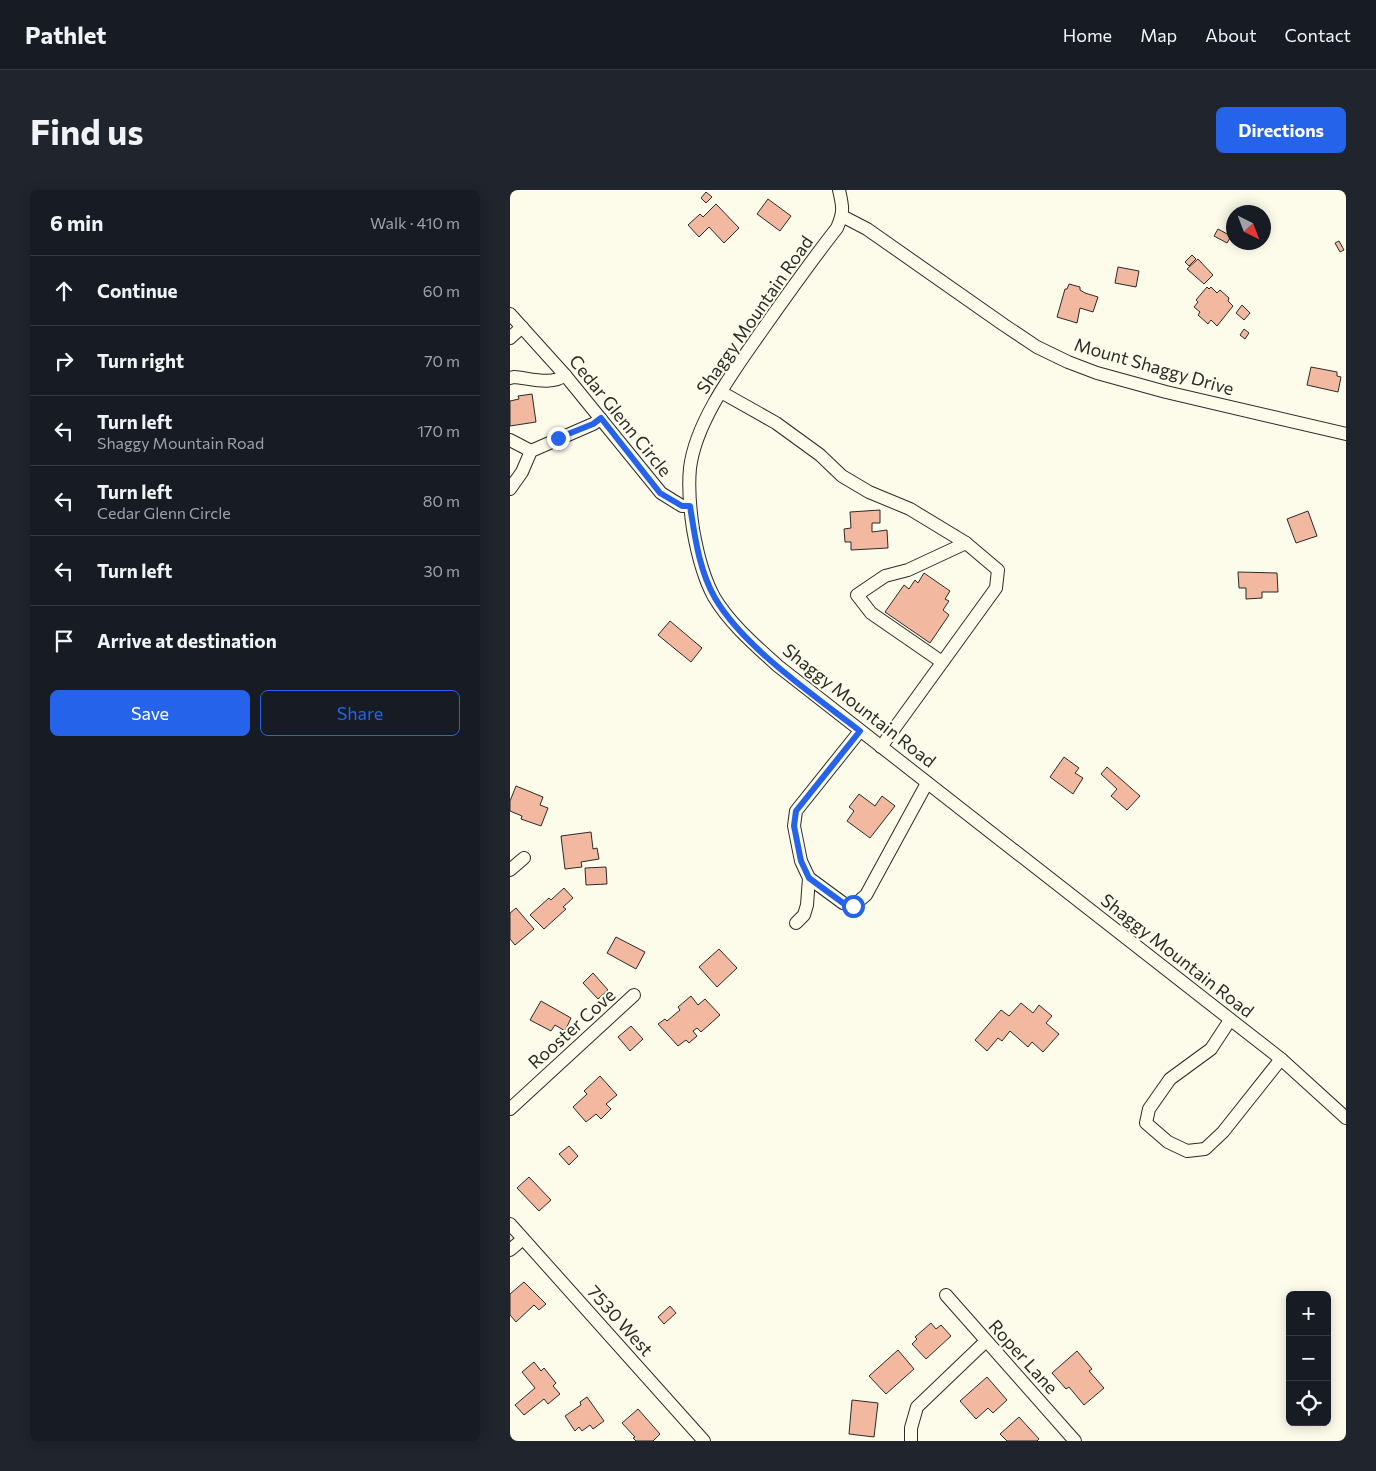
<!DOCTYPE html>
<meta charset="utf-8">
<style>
body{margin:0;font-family:Commissioner,sans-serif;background:#20242c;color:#f1f3f6}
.controls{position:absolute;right:15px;bottom:15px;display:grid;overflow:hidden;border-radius:8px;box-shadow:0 2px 12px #0003}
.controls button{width:45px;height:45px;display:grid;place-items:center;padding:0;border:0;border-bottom:1px solid #363941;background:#171b24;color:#f1f3f6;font:25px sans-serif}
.compass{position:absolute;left:716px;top:15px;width:45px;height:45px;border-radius:50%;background:#171b24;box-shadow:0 2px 12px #0003;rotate:138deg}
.stop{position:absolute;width:15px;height:15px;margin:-11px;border:4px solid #2563eb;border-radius:50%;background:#fff}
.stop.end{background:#2563eb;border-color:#fff;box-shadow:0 1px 5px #0008}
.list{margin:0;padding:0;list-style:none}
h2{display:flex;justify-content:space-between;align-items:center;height:65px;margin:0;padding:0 20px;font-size:21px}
h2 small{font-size:16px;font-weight:400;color:#9ea1a6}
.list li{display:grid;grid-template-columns:32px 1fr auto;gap:15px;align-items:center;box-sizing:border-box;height:70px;padding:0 20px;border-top:1px solid #363941}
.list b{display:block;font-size:19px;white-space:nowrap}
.list p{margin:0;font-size:16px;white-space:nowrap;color:#9ea1a6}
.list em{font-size:16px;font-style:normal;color:#9ea1a6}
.actions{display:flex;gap:10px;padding:15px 20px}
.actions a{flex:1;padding:11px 0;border:1px solid #2563eb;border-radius:8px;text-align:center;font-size:18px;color:#2563eb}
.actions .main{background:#2563eb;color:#fff}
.icon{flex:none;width:28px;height:28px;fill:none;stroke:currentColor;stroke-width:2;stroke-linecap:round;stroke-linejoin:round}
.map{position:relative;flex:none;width:836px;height:1251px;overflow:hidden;border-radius:8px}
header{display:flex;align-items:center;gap:30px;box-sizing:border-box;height:70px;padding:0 25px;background:#171b24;border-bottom:1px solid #363941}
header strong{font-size:24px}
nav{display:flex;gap:28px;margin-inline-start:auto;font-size:18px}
.intro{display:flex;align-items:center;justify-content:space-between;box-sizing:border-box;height:120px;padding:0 30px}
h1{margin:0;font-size:35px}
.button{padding:12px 22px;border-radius:8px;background:#2563eb;color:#fff;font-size:18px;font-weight:700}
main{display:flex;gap:30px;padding:0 30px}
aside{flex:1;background:#171b24;border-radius:8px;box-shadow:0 2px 12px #0003}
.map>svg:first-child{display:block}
.building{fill:#f2b8a0;stroke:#2b2b2b}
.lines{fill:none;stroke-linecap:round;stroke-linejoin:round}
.minor-casing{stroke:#2b2b2b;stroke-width:14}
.minor{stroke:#fdfbea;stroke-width:12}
.route{stroke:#2563eb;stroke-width:6}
.labels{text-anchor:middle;stroke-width:4;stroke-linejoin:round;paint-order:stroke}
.street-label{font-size:18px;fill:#2b2b2b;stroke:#fdfbea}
</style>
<header>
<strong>Pathlet</strong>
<nav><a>Home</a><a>Map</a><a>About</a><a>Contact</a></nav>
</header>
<div class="intro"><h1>Find us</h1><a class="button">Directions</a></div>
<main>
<aside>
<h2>6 min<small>Walk · 410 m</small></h2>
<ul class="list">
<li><svg class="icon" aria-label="ahead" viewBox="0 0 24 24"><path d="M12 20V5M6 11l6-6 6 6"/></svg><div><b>Continue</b></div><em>60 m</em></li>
<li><svg class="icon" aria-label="right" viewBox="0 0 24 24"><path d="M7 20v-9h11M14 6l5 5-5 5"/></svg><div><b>Turn right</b></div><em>70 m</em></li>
<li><svg class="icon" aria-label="left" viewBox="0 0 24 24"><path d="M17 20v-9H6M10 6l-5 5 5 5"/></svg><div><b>Turn left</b><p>Shaggy Mountain Road</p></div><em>170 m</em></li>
<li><svg class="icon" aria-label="left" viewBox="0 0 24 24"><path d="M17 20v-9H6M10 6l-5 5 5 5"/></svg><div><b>Turn left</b><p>Cedar Glenn Circle</p></div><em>80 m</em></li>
<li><svg class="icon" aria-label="left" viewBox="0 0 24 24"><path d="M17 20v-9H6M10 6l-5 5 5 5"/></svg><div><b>Turn left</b></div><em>30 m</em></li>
<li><svg class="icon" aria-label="arrive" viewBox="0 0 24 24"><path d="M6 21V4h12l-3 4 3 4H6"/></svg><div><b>Arrive at destination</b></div></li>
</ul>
<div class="actions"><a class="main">Save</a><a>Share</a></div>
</aside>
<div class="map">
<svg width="836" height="1251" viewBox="0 0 836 1251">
<rect width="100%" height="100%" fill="#fdfbea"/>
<g class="building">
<polygon points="196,2 202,7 196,13 191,8"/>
<polygon points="258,9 281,26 270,41 247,24"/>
<polygon points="206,14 229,38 214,53 199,37 189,47 178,35 190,24 193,27"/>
<polygon points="708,39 721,46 717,53 704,46"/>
<polygon points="829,51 834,60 830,62 825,53"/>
<polygon points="682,65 686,69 679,76 675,72"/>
<polygon points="688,69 703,85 694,94 677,79"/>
<polygon points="608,77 629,81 626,97 605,93"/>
<polygon points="559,94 570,97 570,100 575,103 588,107 583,122 570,118 567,133 547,127 555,99 557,99"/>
<polygon points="697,97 699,99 701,97 707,103 710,100 719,108 718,111 723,116 707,136 701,130 698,134 688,125 690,122 684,117 688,112 686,110"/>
<polygon points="732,115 740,123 734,130 726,123"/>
<polygon points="734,139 739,143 735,149 730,145"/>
<polygon points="801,177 827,182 827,186 831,187 828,202 797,195"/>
<polygon points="22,204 26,232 0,236 0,211 9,209 8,206"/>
<polygon points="370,320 370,333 362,333 362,342 377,340 378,358 341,360 341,352 335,352 334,339 341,338 340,322"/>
<polygon points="798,321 807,346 786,353 777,329"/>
<polygon points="728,382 767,383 768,402 752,402 752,408 736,409 736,398 729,398"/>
<polygon points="414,383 440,401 435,409 439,411 433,420 439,425 420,453 375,422 394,395 399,399 405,390 408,393"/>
<polygon points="160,431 192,458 181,472 148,445"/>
<polygon points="554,567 569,578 565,583 573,588 563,604 540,587"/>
<polygon points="597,577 630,606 617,620 601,606 607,599 591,584"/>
<polygon points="6,596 33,607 30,615 38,618 31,636 11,629 12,626 0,621 0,611"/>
<polygon points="349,604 365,616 372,606 385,616 360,648 337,631 344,621 339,617"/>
<polygon points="81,642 83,659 87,658 89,669 71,672 72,677 55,679 51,646"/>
<polygon points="96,677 97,694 76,695 75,678"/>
<polygon points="54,698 63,708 53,717 56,719 34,739 20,725 39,708 41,710"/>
<polygon points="6,718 24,739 5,755 0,749 0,723"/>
<polygon points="106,747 135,762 126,779 97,763"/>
<polygon points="209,759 227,778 207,797 189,777"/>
<polygon points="83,783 98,800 88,809 73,793"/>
<polygon points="181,806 188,815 195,809 210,825 191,842 187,838 183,841 187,846 179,853 176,850 168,856 148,834 155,829 157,831 170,820 168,817"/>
<polygon points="31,811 61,828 55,841 45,835 41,841 20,830"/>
<polygon points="511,813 523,823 529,815 542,826 536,833 549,844 533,862 522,852 518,857 500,841 492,851 488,848 477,861 465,850 491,820 499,826"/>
<polygon points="121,836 133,849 120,861 108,847"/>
<polygon points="90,886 107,905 96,914 101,919 91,929 86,924 76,932 63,917 77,904 74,901"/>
<polygon points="59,956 68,966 59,975 49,964"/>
<polygon points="19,987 41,1010 29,1021 7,998"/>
<polygon points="14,1092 36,1114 29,1120 24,1115 6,1132 0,1125 0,1104"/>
<polygon points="160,1116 166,1123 154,1134 148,1127"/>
<polygon points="421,1133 426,1139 431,1135 441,1146 416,1169 402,1154 407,1149 405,1147"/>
<polygon points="388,1160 404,1179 376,1204 359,1186"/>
<polygon points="567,1161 582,1179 579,1181 594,1198 574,1215 559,1197 556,1199 542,1183"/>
<polygon points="24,1172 31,1181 34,1178 46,1193 43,1196 50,1204 38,1214 34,1209 14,1225 5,1215 25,1198 12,1182"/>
<polygon points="477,1187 497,1210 483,1223 478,1218 466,1229 450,1211"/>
<polygon points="77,1207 94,1231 83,1239 80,1235 72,1241 69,1237 65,1241 55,1226 71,1215 70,1212"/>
<polygon points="342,1210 368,1213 364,1247 339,1244"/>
<polygon points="128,1219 150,1244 143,1251 126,1251 123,1248 125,1247 112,1233"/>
<polygon points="509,1227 529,1249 527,1251 497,1251 490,1244"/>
</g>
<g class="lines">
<g class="minor-casing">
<g id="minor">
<path d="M329 0C333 17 334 22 327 38 301 71 277 105 253 139 226 178 186 230 180 278 178 299 180 319 183 339 187 362 193 387 204 407 220 434 246 456 268 476L771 869 836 928"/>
<polyline points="332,26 357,39 494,135 527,157 558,172 587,183 656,202 836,244"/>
<polyline points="0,124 55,185 151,303 172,316 180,316"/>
<polyline points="0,148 12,137"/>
<path d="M0 188 4 187C19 188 42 196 55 185"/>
<polyline points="211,202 266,233 310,265 332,286 359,302 400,319 456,353 488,380 486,398 371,557"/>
<polyline points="0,250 21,261"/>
<polyline points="0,299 12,282 21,261 83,234 91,229"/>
<polyline points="432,472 361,423 347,405 375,386 398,380 456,353"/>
<polyline points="0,680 14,668"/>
<polyline points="299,688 333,713 343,716 356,705 417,593"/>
<polyline points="286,733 294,725 297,715 299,688 291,671 284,636 286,621 350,541"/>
<polyline points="720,830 701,859 660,889 639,919 636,933 658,952 677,961 695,959 713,942 771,869"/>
<polyline points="0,919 124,805"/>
<polyline points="0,1034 194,1251"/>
<polyline points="0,1060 13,1049"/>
<polyline points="436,1105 565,1251"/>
<polyline points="401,1251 401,1238 407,1217 476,1151"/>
</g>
</g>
<use href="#minor" class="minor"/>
</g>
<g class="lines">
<path class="route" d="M48 248 83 234 91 228 150 303 172 316H180C185 347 189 380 205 408 234 458 304 505 350 541L286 621 284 636 291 671 299 688 333 713 343 716"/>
</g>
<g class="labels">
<g class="street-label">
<text transform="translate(245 125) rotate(-55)" y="6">Shaggy Mountain Road</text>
<text transform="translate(644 177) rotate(16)" y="6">Mount Shaggy Drive</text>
<text transform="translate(110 226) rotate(51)" y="6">Cedar Glenn Circle</text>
<text transform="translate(349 516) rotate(38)" y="6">Shaggy Mountain Road</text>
<text transform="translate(667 766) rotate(38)" y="6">Shaggy Mountain Road</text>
<text transform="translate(62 839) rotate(-42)" y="6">Rooster Cove</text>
<text transform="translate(110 1131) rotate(48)" y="6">7530 West</text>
<text transform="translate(513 1167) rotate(48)" y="6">Roper Lane</text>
</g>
</g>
</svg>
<div class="controls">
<button>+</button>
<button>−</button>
<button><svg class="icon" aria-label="locate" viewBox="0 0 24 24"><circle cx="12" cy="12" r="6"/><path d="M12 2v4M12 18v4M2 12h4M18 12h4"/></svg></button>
</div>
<svg class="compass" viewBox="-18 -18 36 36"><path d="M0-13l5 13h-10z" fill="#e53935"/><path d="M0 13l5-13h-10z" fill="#9ea1a6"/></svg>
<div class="stop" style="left:343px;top:716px"></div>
<div class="stop end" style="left:48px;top:248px"></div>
</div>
</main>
